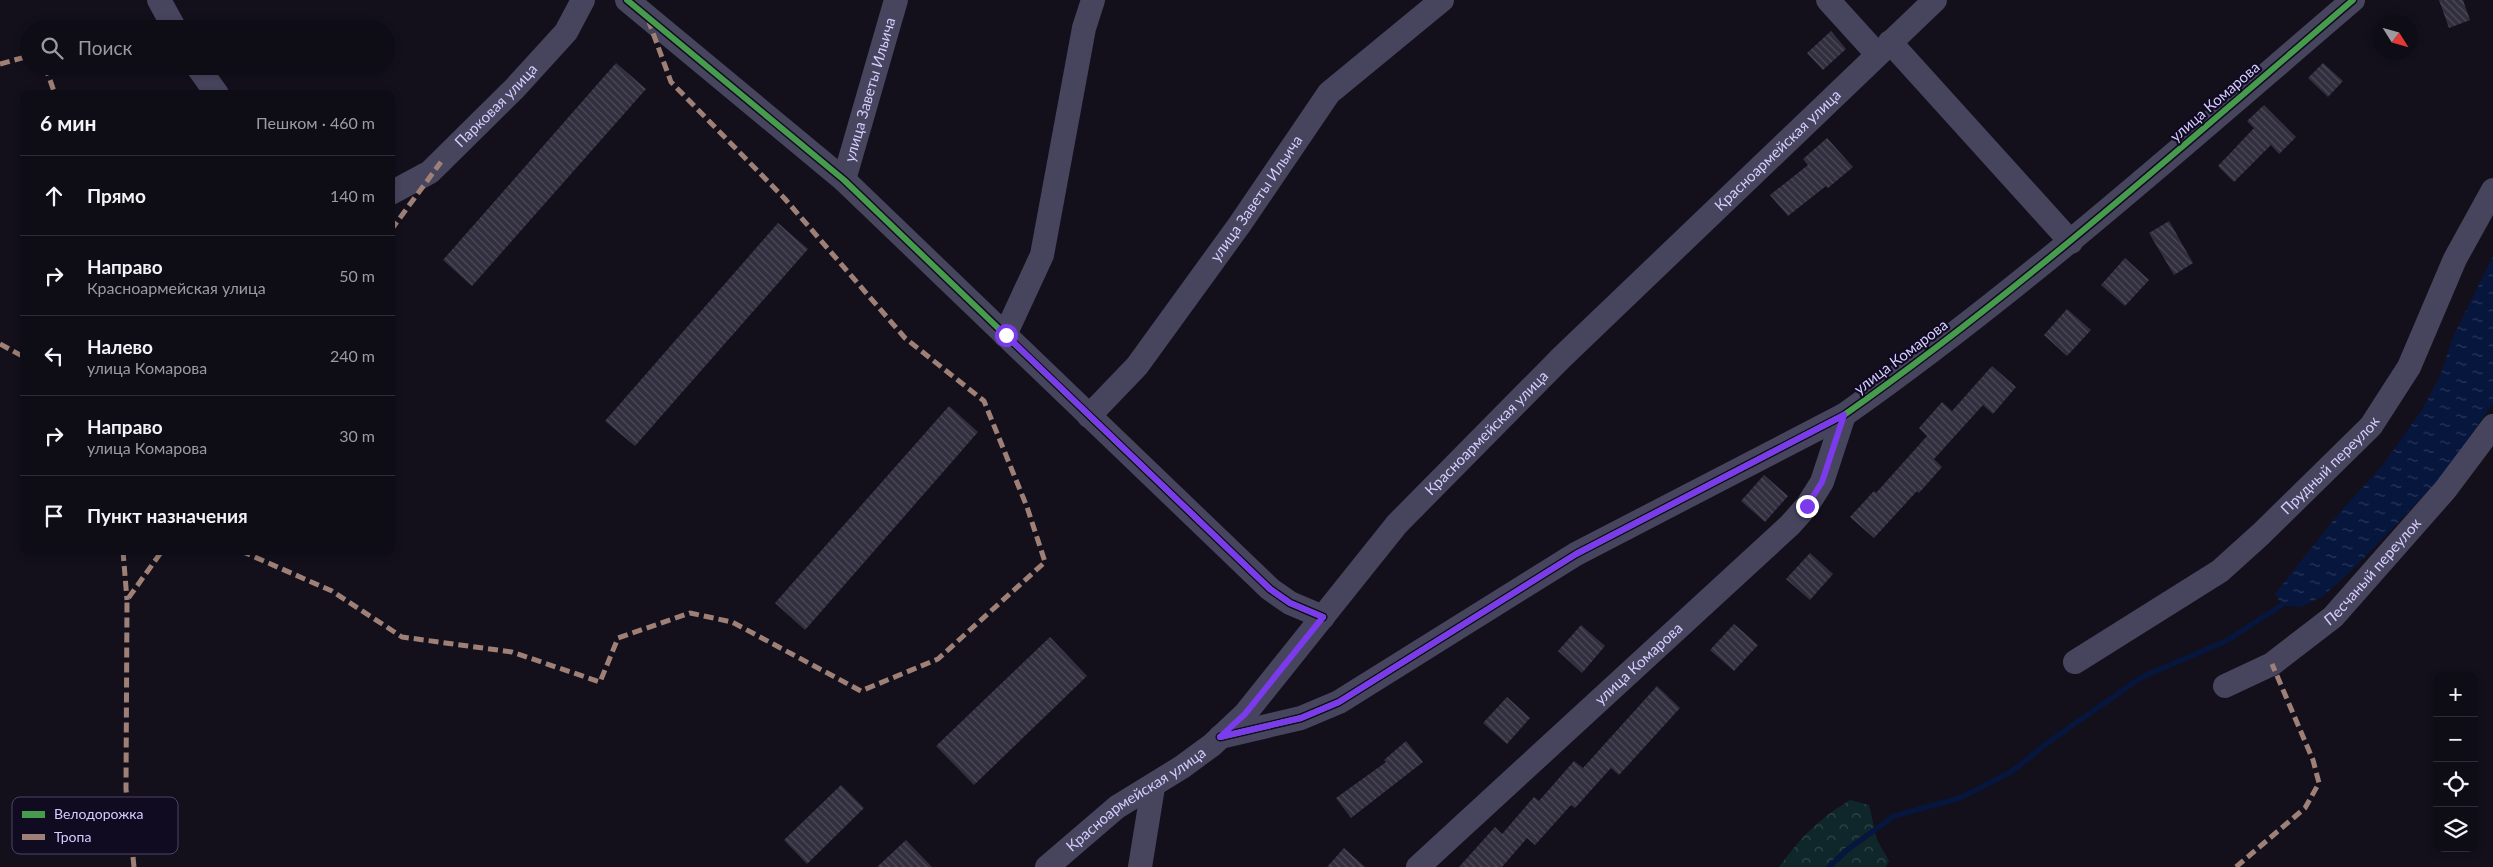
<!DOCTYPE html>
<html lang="ru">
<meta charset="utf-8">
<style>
body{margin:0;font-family:Lato,sans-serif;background:#1c1a22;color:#f1f3f6}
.controls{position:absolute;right:15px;bottom:15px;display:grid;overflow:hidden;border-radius:10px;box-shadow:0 2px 8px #0003}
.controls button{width:45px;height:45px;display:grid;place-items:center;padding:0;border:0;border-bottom:1px solid #2e2c34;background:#0e0c15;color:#f1f3f6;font:25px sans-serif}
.compass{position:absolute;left:2373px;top:15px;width:45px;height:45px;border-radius:50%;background:#0e0c15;box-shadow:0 2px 8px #0003;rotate:127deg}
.stop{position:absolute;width:15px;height:15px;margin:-11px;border:4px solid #7c3aed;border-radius:50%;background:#fff}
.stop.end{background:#7c3aed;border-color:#fff;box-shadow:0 1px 5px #0008}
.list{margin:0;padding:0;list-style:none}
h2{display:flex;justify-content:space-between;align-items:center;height:65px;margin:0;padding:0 20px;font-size:21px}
h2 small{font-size:16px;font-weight:400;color:#9b9ba0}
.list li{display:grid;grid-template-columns:32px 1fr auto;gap:15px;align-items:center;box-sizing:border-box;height:80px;padding:0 20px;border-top:1px solid #2e2c34}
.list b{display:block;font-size:19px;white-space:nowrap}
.list p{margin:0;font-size:16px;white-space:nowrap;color:#9b9ba0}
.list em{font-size:16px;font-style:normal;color:#9b9ba0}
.icon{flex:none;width:28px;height:28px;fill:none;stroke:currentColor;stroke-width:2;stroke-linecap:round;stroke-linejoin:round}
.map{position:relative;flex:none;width:2493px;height:867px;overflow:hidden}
.search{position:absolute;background:#0e0c15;box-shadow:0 2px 8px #0003;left:20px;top:20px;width:375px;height:55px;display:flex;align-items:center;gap:12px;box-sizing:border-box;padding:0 18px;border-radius:28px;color:#9b9ba0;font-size:19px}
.panel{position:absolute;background:#0e0c15;box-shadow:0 2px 8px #0003;left:20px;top:90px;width:375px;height:465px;border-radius:10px}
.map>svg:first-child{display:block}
.forest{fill:url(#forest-crowns)}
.water{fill:url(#water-ripples)}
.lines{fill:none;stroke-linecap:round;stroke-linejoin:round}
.stream{stroke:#07163d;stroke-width:5.5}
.building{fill:url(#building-back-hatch)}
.minor{stroke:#47445e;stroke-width:24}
.quiet{stroke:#9e8076;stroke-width:5;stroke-dasharray:10 5;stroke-linecap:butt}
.cycleway-casing{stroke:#110b21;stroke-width:9}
.cycleway{stroke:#469c4c;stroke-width:6}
.route{stroke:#7c3aed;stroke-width:6}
.labels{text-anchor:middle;stroke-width:4.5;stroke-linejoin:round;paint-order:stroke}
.street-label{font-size:15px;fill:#d5ccff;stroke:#110b21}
.key{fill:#110b21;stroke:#4c4564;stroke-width:1}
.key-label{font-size:14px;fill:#d5ccff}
</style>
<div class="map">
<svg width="2493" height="867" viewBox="0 0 2493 867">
<defs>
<pattern id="forest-crowns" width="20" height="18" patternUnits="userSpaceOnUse" patternTransform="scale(1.25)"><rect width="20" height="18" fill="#0f272a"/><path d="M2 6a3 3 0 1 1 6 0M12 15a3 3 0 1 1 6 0" fill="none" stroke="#31454a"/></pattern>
<pattern id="water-ripples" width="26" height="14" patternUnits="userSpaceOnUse" patternTransform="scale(1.25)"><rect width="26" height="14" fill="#07163d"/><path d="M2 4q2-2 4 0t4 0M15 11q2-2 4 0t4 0" fill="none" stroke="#2a375a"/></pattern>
<pattern id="building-back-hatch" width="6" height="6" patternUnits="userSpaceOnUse" patternTransform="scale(1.25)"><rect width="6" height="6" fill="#312e3e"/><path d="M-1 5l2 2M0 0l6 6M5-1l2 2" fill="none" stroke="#4e4b5b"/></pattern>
</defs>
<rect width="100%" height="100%" fill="#13101c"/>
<path class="forest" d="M1850 800 1869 805 1877 840 1889 861 1886 867H1779C1804 834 1815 822 1850 800Z"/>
<polygon class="water" points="2493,256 2493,403 2442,477 2349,573 2322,597 2301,607 2282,605 2275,594 2339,513 2383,465 2423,408 2440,376 2453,337"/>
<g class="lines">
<polyline class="stream" points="1829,867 1847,850 1894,816 1960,798 2011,772 2050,741 2142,677 2226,641 2282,605"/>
</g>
<g class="building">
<polygon points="2439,0 2463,0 2470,20 2449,28"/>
<polygon points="1831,31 1846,49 1823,70 1807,53"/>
<polygon points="616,63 646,89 472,286 443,260"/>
<polygon points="2323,63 2343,81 2328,97 2308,78"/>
<polygon points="2264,105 2296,137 2279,154 2271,145 2234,182 2218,166 2254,128 2247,121"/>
<polygon points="1827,138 1853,167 1828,188 1826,186 1788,216 1770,195 1808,165 1803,159"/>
<polygon points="2169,221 2193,263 2174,275 2149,233"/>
<polygon points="778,223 808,249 635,446 605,421"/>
<polygon points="2125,258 2149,280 2125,306 2101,285"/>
<polygon points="2067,309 2091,330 2067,356 2044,335"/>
<polygon points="1992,366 2016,387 1993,414 1983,405 1934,459 1942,467 1919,493 1917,491 1874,538 1850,517 1874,491 1876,493 1927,436 1919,428 1942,402 1952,411"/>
<polygon points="949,406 978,432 805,630 775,603"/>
<polygon points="1764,475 1788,496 1765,522 1741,501"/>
<polygon points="1810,553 1833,574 1810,600 1786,579"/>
<polygon points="1734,624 1758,645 1734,671 1710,650"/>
<polygon points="1581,625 1605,646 1582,673 1558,651"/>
<polygon points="1050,637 1087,676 974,785 936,746"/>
<polygon points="1657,686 1680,708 1619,775 1611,768 1575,808 1571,805 1535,845 1527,838 1502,867 1459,867 1495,827 1502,834 1534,797 1539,801 1574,761 1583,768"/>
<polygon points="1507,697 1530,718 1507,744 1483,723"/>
<polygon points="1406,741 1423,762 1351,818 1336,798 1386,762 1384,760"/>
<polygon points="841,785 864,808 807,864 784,840"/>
<polygon points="906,840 932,867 877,867"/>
<polygon points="1344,848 1365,867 1327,867"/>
</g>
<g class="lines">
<g class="minor">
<polyline points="159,0 175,29"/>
<polyline points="627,0 844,180 1270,589 1290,603 1323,617"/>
<polyline points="1828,0 1877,54"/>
<polyline points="1890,42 2071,242"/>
<polyline points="197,66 217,94"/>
<path id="s1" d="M844 180 896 0"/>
<path id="s2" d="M391 193 430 172 515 88 566 32 583 0"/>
<polyline points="1005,335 1042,255 1084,28 1093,0"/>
<path id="s3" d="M1089 416 1137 366 1240 224 1329 93 1442 0"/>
<path id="s4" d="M2075 662 2220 571 2261 534 2371 426 2409 367 2455 259 2493 190"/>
<path id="s5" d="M2225 686 2272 664 2333 617 2445 490 2493 426"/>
<path d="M1220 737 1301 718 1339 702 1576 554 1844 415C2023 289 2187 142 2353 0"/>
<path id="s6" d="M1047 867 1117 807 1182 767 1212 745 1245 714 1397 524 1561 358 1935 0"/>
<polyline points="1140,867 1153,787"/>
<path id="s7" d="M1418 867 1790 525 1807 506 1822 482 1844 415"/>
</g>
<g class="quiet">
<polyline points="0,64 29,56"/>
<polyline points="45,66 55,94"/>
<polyline points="391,230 441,162"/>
<polyline points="0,344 24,357"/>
<polyline points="123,551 127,600"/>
<polyline points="241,551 332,591 402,637 512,652 600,682 618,638 690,613 732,622 861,691 938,659 1045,562 1027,507 984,401 905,338 785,199 671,82 649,22"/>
<polyline points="134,867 126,789 127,600 162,551"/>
<polyline points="2236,867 2305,808 2319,783 2313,760 2272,664"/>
</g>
<g class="cycleway-casing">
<g id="cycleway">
<polyline points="627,0 844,180 1270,589 1290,603 1323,617"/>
<path d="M1220 737 1301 718 1339 702 1576 554 1844 415C2023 289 2187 142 2353 0"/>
</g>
</g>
<use href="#cycleway" class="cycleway"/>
</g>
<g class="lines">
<polyline class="route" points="1006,335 1270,589 1290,603 1323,617 1245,714 1220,737 1301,718 1339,702 1576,554 1844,415 1822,482 1807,506"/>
</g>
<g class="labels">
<g class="street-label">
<text dy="5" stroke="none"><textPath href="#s1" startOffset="94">улица Заветы Ильича</textPath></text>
<text transform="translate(2215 102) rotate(-41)" y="5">улица Комарова</text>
<text dy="5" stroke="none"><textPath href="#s2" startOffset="138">Парковая улица</textPath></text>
<text dy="5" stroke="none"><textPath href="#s6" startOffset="1028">Красноармейская улица</textPath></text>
<text dy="5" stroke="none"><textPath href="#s3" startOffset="275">улица Заветы Ильича</textPath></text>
<text transform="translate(1901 357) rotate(-37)" y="5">улица Комарова</text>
<text dy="5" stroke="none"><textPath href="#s6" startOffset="622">Красноармейская улица</textPath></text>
<text dy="5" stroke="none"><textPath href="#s4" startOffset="324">Прудный переулок</textPath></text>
<text dy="5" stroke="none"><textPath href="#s5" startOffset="189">Песчаный переулок</textPath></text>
<text dy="5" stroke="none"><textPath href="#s7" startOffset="300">улица Комарова</textPath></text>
<text dy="5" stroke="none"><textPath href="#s6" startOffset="112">Красноармейская улица</textPath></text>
</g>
</g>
<rect x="12" y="797" width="166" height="57" rx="8" class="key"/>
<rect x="22" y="811" width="23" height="7" fill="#469c4c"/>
<rect x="22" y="834" width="23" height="6" fill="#9e8076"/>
<g class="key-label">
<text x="54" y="819">Велодорожка</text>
<text x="54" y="842">Тропа</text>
</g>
</svg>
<div class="controls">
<button>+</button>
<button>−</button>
<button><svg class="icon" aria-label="locate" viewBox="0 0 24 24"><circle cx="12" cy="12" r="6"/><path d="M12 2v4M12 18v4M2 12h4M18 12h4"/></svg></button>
<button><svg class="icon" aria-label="layers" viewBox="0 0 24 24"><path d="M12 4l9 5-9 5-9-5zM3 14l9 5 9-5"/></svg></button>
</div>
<svg class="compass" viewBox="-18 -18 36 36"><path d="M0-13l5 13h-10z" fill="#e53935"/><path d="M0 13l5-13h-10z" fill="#9b9ba0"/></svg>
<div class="stop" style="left:1006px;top:335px"></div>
<div class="stop end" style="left:1807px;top:506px"></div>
<div class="search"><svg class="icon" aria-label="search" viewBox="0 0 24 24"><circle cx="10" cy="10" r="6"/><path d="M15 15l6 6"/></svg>Поиск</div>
<section class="panel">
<h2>6 мин<small>Пешком · 460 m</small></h2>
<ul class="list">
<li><svg class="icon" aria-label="ahead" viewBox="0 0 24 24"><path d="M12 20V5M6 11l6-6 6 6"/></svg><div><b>Прямо</b></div><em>140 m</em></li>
<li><svg class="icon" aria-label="right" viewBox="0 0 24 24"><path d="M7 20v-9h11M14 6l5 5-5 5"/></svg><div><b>Направо</b><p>Красноармейская улица</p></div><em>50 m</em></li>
<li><svg class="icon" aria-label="left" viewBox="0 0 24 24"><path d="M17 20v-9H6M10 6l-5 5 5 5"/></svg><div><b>Налево</b><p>улица Комарова</p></div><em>240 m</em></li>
<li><svg class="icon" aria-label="right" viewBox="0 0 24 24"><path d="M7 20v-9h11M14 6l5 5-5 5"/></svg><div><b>Направо</b><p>улица Комарова</p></div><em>30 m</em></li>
<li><svg class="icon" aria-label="arrive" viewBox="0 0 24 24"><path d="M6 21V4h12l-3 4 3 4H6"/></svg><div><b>Пункт назначения</b></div></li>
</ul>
</section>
</div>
